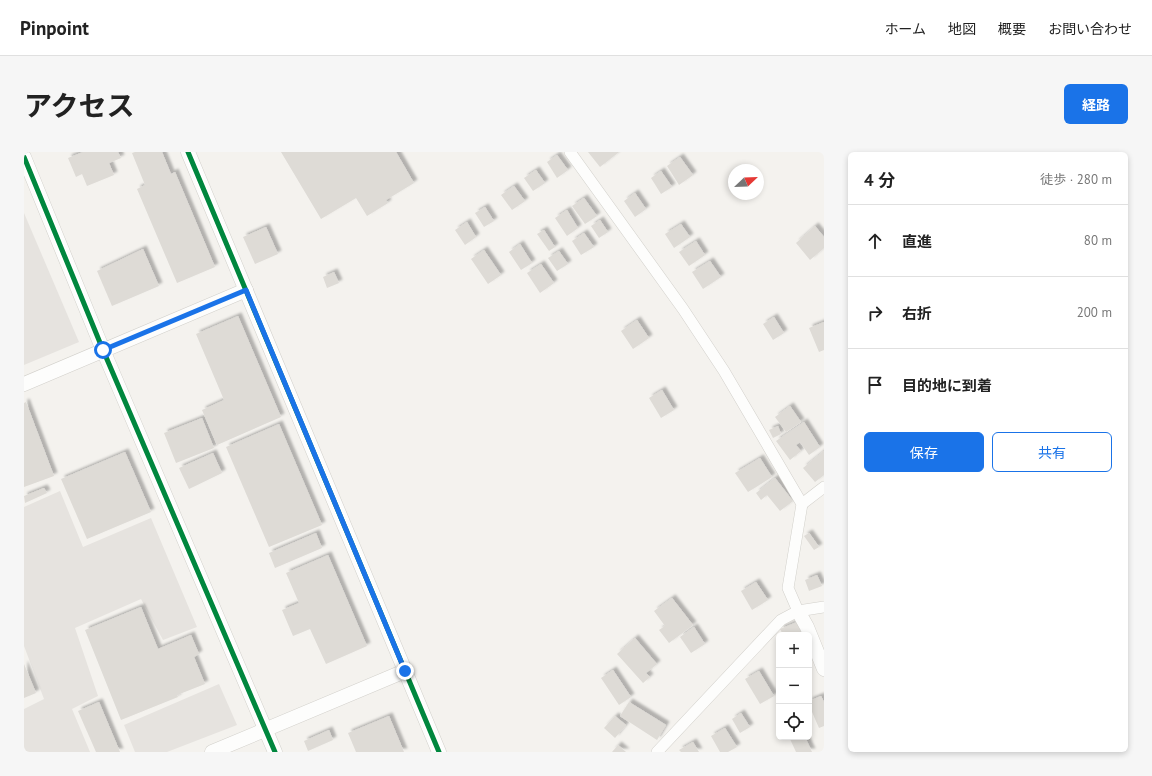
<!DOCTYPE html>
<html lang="ja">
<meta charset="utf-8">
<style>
body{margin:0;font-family:"PT Sans","Noto Sans JP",sans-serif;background:#f6f6f6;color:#222}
.controls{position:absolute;right:12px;bottom:12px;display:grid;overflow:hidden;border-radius:6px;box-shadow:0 2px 6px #0003}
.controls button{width:36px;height:36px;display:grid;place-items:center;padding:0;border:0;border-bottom:1px solid #e0e0e0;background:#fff;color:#222;font:20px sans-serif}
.compass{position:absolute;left:704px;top:12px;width:36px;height:36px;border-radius:50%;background:#fff;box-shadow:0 2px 6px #0003;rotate:67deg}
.stop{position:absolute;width:12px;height:12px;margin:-9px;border:3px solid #1a73e8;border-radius:50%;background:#fff}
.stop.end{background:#1a73e8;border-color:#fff;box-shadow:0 1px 4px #0008}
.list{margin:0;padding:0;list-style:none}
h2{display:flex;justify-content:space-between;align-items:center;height:52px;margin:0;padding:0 16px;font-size:17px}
h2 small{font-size:13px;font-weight:400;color:#767676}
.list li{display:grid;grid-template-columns:26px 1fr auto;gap:12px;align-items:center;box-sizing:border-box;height:72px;padding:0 16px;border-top:1px solid #e0e0e0}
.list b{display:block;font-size:15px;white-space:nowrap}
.list em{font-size:13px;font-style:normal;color:#767676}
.actions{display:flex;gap:8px;padding:12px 16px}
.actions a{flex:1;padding:9px 0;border:1px solid #1a73e8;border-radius:6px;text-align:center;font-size:14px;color:#1a73e8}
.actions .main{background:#1a73e8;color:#fff}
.icon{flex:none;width:22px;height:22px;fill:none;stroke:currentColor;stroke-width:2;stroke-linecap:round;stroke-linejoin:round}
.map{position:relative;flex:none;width:800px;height:600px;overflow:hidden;border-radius:6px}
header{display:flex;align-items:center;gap:24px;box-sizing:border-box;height:56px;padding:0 20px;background:#fff;border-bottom:1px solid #e0e0e0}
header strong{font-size:19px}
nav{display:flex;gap:22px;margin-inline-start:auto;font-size:14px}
.intro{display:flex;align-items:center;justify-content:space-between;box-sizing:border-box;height:96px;padding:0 24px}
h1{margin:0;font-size:28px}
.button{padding:10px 18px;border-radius:6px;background:#1a73e8;color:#fff;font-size:14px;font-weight:700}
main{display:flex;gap:24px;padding:0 24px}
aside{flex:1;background:#fff;border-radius:6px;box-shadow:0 2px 6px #0003}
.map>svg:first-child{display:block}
.parking{fill:#e6e3df}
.building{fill:#dedbd6;filter:url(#shadow)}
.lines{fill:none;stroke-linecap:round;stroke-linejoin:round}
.minor-casing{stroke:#d2d0cb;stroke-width:12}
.tertiary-casing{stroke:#d2d0cb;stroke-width:15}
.minor{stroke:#fdfdfc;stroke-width:11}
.tertiary{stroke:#fdfdfc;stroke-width:14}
.cycleway-casing{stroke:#fff;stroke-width:8}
.cycleway{stroke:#00873e;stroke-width:5}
.route{stroke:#1a73e8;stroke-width:5}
</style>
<header>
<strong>Pinpoint</strong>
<nav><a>ホーム</a><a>地図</a><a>概要</a><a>お問い合わせ</a></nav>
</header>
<div class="intro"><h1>アクセス</h1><a class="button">経路</a></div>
<main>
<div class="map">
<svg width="800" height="600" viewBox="0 0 800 600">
<defs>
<filter id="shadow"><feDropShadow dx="3.5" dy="-3.5" stdDeviation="1" flood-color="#0004"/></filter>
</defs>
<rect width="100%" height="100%" fill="#f4f2ee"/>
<g class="parking">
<polygon points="0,61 55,190 0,213"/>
<polygon points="36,339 59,395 127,366 173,475 139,488 117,447 51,476 74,544 48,557 66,600 0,600 0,557 20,547 0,494 0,355"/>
<polygon points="195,532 213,573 143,600 111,600 100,573"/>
</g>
<g class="building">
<polygon points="59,0 94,0 97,6 85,11 90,23 63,34 58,22 52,25 44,6"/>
<polygon points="111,0 138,0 147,22 151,20 191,115 153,131 113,37 121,33 108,1"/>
<polygon points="257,0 372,0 390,31 362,48 364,51 343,64 332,46 297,67"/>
<polygon points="564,0 595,0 576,15"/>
<polygon points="533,3 544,18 533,26 523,10"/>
<polygon points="656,5 669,23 655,33 643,14"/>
<polygon points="512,18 521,31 509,39 500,26"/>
<polygon points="637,19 648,35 637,42 627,26"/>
<polygon points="490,34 501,49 488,58 477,43"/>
<polygon points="611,41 622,57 611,65 600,49"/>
<polygon points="560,46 573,64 561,72 548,54"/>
<polygon points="461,55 470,69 460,75 451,61"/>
<polygon points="543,58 554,76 543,84 531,66"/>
<polygon points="576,68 584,80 575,86 567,74"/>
<polygon points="443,70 452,85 441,93 431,78"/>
<polygon points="657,72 666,85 650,96 641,82"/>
<polygon points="791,74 800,85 800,96 786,108 772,91"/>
<polygon points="242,75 254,102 231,112 219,85"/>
<polygon points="520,78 531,95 525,99 513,82"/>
<polygon points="560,81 570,95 557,103 548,89"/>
<polygon points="672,89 681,103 665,114 655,100"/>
<polygon points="496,92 508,111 497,118 485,100"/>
<polygon points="119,97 135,134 88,154 73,119"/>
<polygon points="460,98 477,123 464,132 447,107"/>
<polygon points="535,99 544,112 533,119 524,106"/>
<polygon points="686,109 697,125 679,137 668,120"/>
<polygon points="517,112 530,131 516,141 503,121"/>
<polygon points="310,120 315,131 303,136 299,125"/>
<polygon points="214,164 257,265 193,293 178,258 200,248 172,182"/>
<polygon points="750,165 760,181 749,188 739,172"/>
<polygon points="613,168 625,186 609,197 597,179"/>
<polygon points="800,170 800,198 795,200 785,176"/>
<polygon points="638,238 650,258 637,266 625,246"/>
<polygon points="2,250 30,324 0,335 0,251"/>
<polygon points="766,254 777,270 762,280 751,265"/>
<polygon points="178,266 190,296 152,311 140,281"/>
<polygon points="780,270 796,295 785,303 776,290 772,293 777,299 766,308 752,289"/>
<polygon points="255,272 298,373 245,395 202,295"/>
<polygon points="754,274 757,282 749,286 745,278"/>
<polygon points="800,299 800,323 791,330 779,316"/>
<polygon points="101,300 127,360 63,387 37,327"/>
<polygon points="189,301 198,321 165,337 155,316"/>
<polygon points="736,306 748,325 724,340 711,321"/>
<polygon points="751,326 769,349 756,359 743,343 737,348 732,341"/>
<polygon points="20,336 23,341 1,351 0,344"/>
<polygon points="292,381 298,396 251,416 245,401"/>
<polygon points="785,381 795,395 790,398 780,384"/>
<polygon points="304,403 343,494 302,512 286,477 269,484 258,458 275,451 262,421"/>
<polygon points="793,423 798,434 785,439 781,428"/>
<polygon points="732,430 744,448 728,458 717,439"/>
<polygon points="648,446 669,473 645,491 635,478 641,474 630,459"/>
<polygon points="117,455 134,497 167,483 175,502 170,505 181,532 153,543 154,545 97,568 61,478"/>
<polygon points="773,470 779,483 759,483 756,477"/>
<polygon points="670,475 681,492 667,501 656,485"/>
<polygon points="611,486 633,512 622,521 626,525 619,531 593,502"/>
<polygon points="0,512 12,541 0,546"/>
<polygon points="589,518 607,545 595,553 577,526"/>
<polygon points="735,519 750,544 736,552 721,527"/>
<polygon points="797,544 800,550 800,574 795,576 785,553 785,549"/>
<polygon points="75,550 96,600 72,600 54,559"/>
<polygon points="605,550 642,573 633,588 596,564"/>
<polygon points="717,561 726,575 716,581 708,567"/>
<polygon points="365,564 380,600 332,600 324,581"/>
<polygon points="591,564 602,573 591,586 580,576"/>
<polygon points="701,576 713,595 704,600 696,600 687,584"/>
<polygon points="305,578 309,588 284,599 280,589"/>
<polygon points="771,585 781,585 788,600 772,600 766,587"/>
<polygon points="669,590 675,600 657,600 655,598"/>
<polygon points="594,593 602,600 588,600"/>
</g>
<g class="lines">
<g class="minor-casing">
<g id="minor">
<polyline points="546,0 659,157 700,219 778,352 764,436 774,459"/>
<polyline points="778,352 800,335"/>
<polyline points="633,600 757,468 774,459 800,455"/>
</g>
</g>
<g class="tertiary-casing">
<g id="tertiary">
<polyline points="164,0 415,600"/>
<polyline points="0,5 79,198 251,600"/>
<polyline points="0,232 222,138"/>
<polyline points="774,459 783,475 800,517"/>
<polyline points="188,600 381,519"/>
</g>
</g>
<use href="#minor" class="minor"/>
<use href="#tertiary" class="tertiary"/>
<g class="cycleway-casing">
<g id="cycleway">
<polyline points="164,0 415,600"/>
<polyline points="0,5 79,198 251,600"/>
</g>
</g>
<use href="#cycleway" class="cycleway"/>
</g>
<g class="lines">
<polyline class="route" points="79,198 222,138 381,519"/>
</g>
</svg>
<div class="controls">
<button>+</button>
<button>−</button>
<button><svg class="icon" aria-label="locate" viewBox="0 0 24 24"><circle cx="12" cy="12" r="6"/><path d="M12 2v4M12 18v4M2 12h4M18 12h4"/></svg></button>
</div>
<svg class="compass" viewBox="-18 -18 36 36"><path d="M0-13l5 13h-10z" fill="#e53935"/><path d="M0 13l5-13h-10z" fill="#767676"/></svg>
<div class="stop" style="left:79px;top:198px"></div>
<div class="stop end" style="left:381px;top:519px"></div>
</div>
<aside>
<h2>4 分<small>徒歩 · 280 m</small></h2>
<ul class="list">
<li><svg class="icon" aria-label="ahead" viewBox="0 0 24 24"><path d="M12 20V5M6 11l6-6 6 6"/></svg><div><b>直進</b></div><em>80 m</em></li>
<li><svg class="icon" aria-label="right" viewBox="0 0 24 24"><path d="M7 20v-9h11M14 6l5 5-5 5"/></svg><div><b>右折</b></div><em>200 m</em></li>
<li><svg class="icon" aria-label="arrive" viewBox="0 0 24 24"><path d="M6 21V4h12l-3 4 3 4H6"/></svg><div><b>目的地に到着</b></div></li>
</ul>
<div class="actions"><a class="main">保存</a><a>共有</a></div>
</aside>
</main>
